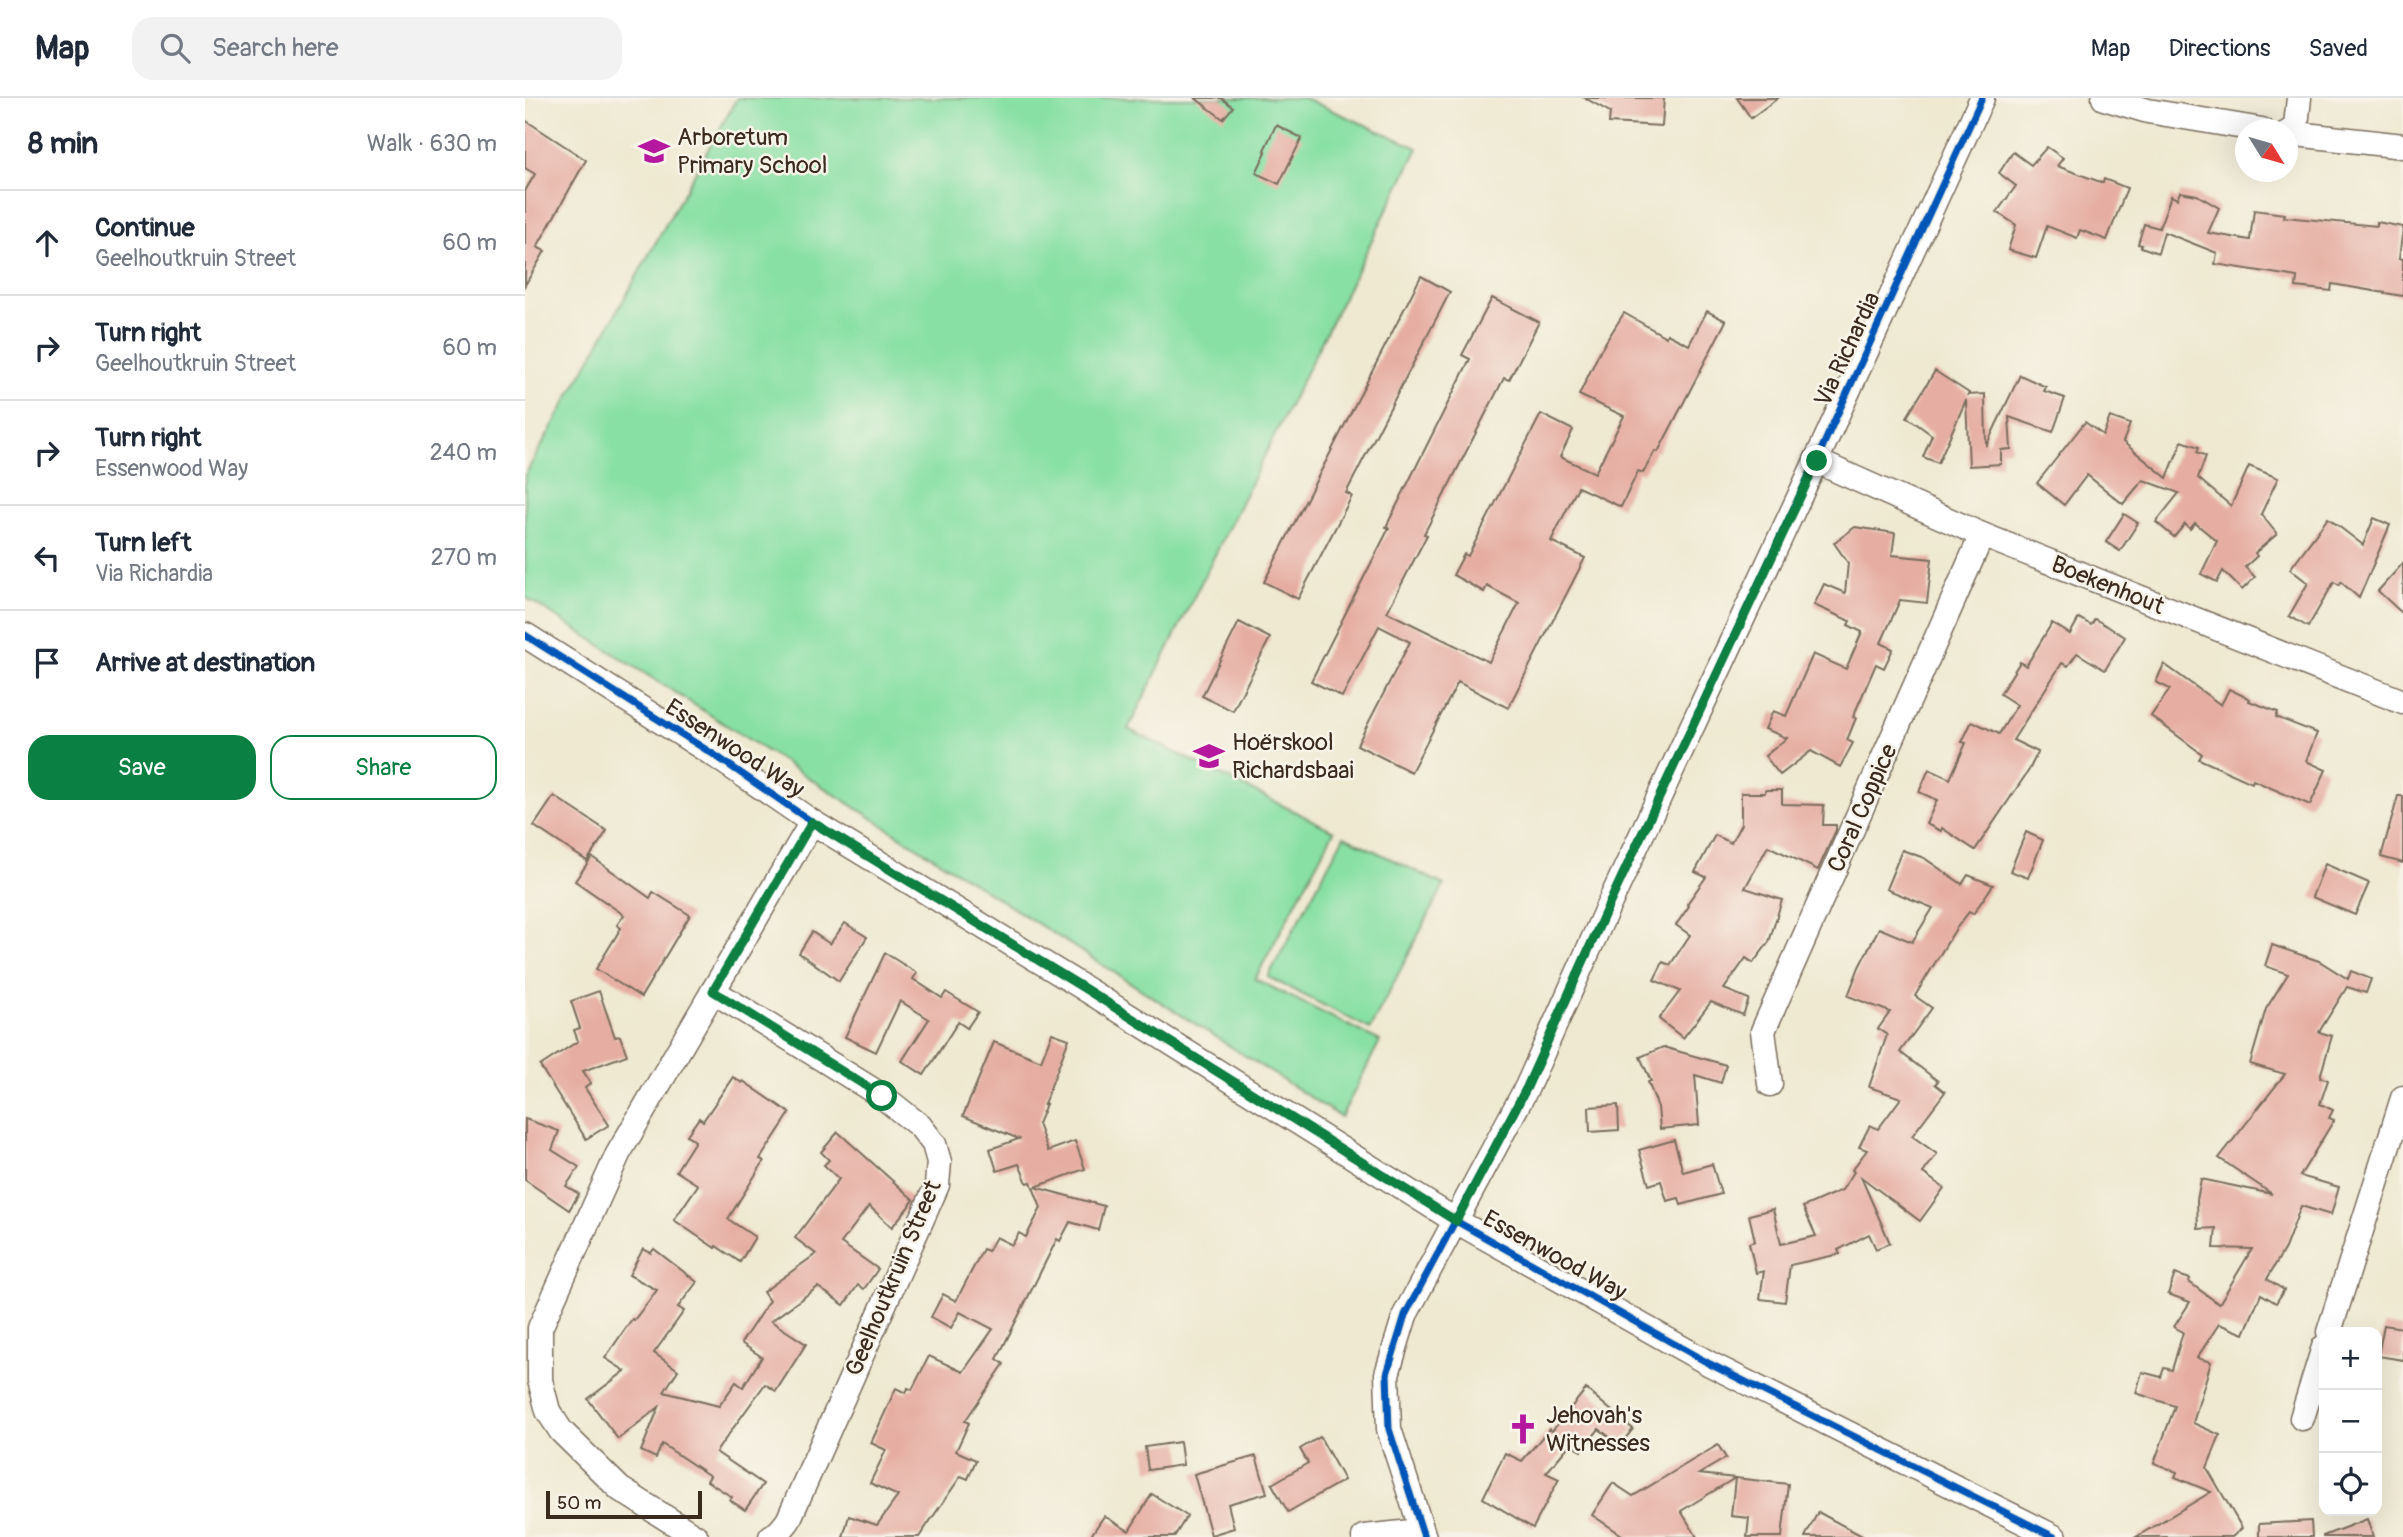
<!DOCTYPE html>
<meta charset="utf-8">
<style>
body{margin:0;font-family:Pangolin,sans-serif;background:#f2f2f3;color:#1f2937}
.controls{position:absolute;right:21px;bottom:21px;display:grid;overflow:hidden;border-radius:14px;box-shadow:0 7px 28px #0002}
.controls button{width:63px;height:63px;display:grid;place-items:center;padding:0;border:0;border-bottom:2px solid #e0e1e3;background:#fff;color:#1f2937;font:35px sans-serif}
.compass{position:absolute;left:1710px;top:21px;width:63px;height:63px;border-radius:50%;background:#fff;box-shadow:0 7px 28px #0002;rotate:127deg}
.scale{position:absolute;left:21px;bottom:18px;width:156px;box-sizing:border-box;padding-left:7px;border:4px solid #3b2a1e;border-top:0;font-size:19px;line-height:24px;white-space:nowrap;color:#3b2a1e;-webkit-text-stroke:5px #f7f3e8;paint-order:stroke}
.stop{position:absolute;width:21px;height:21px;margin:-16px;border:5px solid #0b8043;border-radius:50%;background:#fff}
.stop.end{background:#0b8043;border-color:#fff;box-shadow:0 2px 7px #0008}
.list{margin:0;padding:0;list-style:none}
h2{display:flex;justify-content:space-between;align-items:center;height:91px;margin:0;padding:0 28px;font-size:30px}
h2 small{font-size:23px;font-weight:400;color:#747a83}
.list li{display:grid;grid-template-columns:46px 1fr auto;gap:21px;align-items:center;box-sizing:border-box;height:105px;padding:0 28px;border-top:2px solid #e0e1e3}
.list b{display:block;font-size:26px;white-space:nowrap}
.list p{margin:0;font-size:23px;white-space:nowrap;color:#747a83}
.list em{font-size:23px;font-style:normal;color:#747a83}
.actions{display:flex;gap:14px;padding:21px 28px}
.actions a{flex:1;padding:16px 0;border:2px solid #0b8043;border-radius:21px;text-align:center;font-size:24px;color:#0b8043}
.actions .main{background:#0b8043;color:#fff}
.icon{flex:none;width:38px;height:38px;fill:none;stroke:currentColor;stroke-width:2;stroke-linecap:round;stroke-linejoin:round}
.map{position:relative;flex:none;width:1878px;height:1439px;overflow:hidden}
header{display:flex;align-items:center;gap:42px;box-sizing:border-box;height:98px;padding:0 35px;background:#fff;border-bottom:2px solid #e0e1e3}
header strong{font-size:33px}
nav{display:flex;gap:38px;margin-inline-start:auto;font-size:24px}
.search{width:490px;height:63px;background:#f2f2f3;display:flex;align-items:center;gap:18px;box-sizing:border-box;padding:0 24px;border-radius:21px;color:#747a83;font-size:26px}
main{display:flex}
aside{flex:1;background:#fff}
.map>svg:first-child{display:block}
.green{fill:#88e0a4;stroke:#628561;stroke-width:2}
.building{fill:#e6aea3}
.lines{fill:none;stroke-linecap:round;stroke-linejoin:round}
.minor-casing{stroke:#7a6d5d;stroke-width:27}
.minor{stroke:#fff;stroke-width:24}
.cycleway-casing{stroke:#f7f3e8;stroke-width:11}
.cycleway{stroke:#0057b8;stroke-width:7}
.route{stroke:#0b8043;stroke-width:9}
.labels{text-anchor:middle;stroke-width:5;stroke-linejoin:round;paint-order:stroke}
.poi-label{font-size:24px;fill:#3b2a1e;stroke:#f7f3e8;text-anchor:start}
.street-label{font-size:24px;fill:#3b2a1e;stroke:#f7f3e8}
</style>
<header>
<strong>Map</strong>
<div class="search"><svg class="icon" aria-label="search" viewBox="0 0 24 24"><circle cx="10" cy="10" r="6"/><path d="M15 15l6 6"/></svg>Search here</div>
<nav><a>Map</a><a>Directions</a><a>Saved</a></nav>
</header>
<main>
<aside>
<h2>8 min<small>Walk · 630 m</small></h2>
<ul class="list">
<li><svg class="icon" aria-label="ahead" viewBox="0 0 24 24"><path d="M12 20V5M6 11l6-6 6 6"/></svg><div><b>Continue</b><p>Geelhoutkruin Street</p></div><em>60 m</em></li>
<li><svg class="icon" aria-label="right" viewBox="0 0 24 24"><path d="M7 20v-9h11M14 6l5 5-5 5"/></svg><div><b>Turn right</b><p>Geelhoutkruin Street</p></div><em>60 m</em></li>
<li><svg class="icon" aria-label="right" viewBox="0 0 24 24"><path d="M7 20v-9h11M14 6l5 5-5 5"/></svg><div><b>Turn right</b><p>Essenwood Way</p></div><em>240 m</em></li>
<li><svg class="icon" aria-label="left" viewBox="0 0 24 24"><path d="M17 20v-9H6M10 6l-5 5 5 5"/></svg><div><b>Turn left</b><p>Via Richardia</p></div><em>270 m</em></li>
<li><svg class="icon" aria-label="arrive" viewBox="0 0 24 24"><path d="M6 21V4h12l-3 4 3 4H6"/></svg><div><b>Arrive at destination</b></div></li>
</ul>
<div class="actions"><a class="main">Save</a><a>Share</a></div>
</aside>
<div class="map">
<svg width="1878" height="1439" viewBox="0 0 1878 1439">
<rect width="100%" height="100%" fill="#f7f3e8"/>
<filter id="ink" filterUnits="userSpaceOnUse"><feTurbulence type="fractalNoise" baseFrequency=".0143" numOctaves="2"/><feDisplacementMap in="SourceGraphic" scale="14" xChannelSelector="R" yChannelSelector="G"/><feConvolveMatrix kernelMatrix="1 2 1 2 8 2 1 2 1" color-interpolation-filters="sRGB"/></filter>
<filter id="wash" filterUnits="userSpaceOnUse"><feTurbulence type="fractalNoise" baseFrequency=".00686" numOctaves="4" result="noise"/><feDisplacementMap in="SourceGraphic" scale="28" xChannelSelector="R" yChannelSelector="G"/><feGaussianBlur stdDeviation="1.57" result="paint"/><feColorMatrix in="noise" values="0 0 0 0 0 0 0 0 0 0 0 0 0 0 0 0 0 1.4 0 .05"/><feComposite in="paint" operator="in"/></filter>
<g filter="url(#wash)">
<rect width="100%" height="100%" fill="#efe9d1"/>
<g class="green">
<polygon points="212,0 779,0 893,50 603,631 809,733 730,881 855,943 816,1019 0,499 0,377"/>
<polygon points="819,738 919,787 845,931 743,879"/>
</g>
<g id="blocks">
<g class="building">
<polygon points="670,0 696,0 708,9 698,21"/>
<polygon points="1060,0 1139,0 1137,28 1084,25 1085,14"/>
<polygon points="1212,0 1253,0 1226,20"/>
<polygon points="0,22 61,62 12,149 20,153 0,187 0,93 10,76 0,70"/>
<polygon points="751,27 777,40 754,86 731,75 741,54 739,52"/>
<polygon points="1522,49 1538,60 1532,68 1578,85 1579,81 1602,90 1582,142 1555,132 1552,140 1522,128 1511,160 1483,152 1491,127 1472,114 1491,88 1474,75 1488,54 1506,67"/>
<polygon points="1655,94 1672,97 1694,110 1683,135 1725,142 1729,112 1760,116 1759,119 1852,128 1852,124 1878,129 1874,161 1878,161 1878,198 1807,186 1806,193 1771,189 1772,179 1690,166 1692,155 1639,134 1633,155 1616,149 1617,147 1613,146 1619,126 1634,130 1646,98 1652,101"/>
<polygon points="896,178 925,194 821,395 827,398 773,501 739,484"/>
<polygon points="967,200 1014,224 984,282 979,280 899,436 902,437 862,514 964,564 994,505 962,488 959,494 928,477 939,456 943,458 1016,316 1048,332 1035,359 1070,375 1099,318 1054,297 1075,253 1099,215 1141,239 1142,236 1164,247 1182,213 1201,223 1133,354 1130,353 1118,375 1113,373 1096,409 1053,389 1026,443 1060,460 983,610 933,584 886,674 832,647 885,544 854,528 817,599 786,583 864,430 861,429 945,261 937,257"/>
<polygon points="1410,273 1444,295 1443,297 1460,296 1461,348 1495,277 1521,289 1519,293 1540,300 1528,334 1484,319 1486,351 1476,352 1476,366 1444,368 1441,302 1413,365 1398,359 1407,337 1382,319"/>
<polygon points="1585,319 1605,326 1598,344 1642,380 1657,343 1674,349 1672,354 1681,358 1673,380 1706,408 1724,368 1753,380 1736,416 1752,436 1730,455 1732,458 1720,469 1730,479 1717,492 1698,473 1692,484 1676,476 1692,443 1670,425 1665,431 1660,426 1649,439 1631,424 1654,395 1618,382 1598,406 1562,377 1539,407 1512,385 1560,324 1578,337"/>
<polygon points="1599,416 1613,425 1595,453 1581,444"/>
<polygon points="1803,420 1838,447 1849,420 1865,427 1834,500 1816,484 1814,487 1809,484 1783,529 1764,518 1783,485 1765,471"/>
<polygon points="1330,429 1370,435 1367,457 1407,461 1402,505 1375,502 1356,545 1368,551 1359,570 1351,566 1328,619 1331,620 1322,642 1328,645 1315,669 1286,653 1255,677 1240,658 1262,640 1240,631 1248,613 1261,618 1288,556 1321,571 1337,534 1323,527 1325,523 1289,507 1299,486 1320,495 1323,465 1309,445"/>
<polygon points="1878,465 1878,516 1853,493"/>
<polygon points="1554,520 1566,527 1570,521 1600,539 1580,572 1552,555 1543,568 1537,565 1488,642 1513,654 1504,672 1450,752 1417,730 1416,733 1401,726 1412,702 1394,694 1404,671 1425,681 1441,645 1437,644 1447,623 1474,636 1492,607 1475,596 1495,564 1501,568 1527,525 1545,536"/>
<polygon points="714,524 745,540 708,613 677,598"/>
<polygon points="1639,566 1696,607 1704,591 1725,601 1724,603 1753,614 1751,619 1792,635 1781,663 1801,672 1785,707 1728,682 1727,685 1674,661 1677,656 1626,618 1645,591 1631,584"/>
<polygon points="1240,692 1257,692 1257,706 1299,707 1298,727 1311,727 1311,732 1293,772 1243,748 1220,790 1257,802 1244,844 1228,865 1221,860 1199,891 1224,901 1218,917 1186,904 1158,940 1134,921 1155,893 1129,882 1138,864 1145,867 1165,837 1151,827 1164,808 1162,806 1181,779 1170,774 1190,737 1206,745 1216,726 1216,695 1240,695"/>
<polygon points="29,698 82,733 62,763 9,728"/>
<polygon points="1873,698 1878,698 1878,765 1856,759"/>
<polygon points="1501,734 1518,742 1503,780 1485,773"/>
<polygon points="1377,752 1399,760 1437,786 1443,777 1468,787 1448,816 1444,814 1430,832 1390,898 1407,910 1375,954 1413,983 1410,986 1420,994 1387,1038 1412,1056 1398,1075 1419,1090 1395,1123 1336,1079 1365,1145 1351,1151 1344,1136 1313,1152 1315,1156 1265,1167 1260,1204 1235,1201 1239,1173 1231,1175 1224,1145 1230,1143 1224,1117 1248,1111 1256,1146 1291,1138 1278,1109 1317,1092 1329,1074 1327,1072 1342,1052 1334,1049 1345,1027 1353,1031 1376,1000 1344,989 1362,937 1353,931 1365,914 1323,898 1334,869 1354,830 1387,844 1408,810 1361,791"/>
<polygon points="67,759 125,800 128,794 165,817 116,899 71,871 96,830 92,827 99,817 50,783"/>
<polygon points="1800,766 1844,785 1830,817 1787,799"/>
<polygon points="320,825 342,839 314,883 274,855 287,834 305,846"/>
<polygon points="1747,847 1794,863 1823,881 1826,873 1846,881 1841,895 1822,889 1794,934 1807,938 1795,979 1803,982 1795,1006 1808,1012 1804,1020 1809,1022 1775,1078 1814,1089 1806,1117 1776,1108 1760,1150 1742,1181 1759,1192 1751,1205 1736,1196 1719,1236 1694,1226 1672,1260 1686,1264 1668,1325 1695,1337 1682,1370 1717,1430 1707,1439 1611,1439 1686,1394 1650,1379 1652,1374 1629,1365 1650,1308 1611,1295 1617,1274 1636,1279 1639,1270 1647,1272 1658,1234 1649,1229 1665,1204 1643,1196 1650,1176 1665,1181 1664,1184 1694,1206 1727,1151 1689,1150 1691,1130 1673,1131 1672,1102 1676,1081 1747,1096 1694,1060 1760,976 1725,966 1741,911 1763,876 1740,868"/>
<polygon points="360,855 392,875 388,881 417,900 421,894 453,914 442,930 433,924 399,977 377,963 404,921 375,903 351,954 320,939"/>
<polygon points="74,893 90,939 95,938 102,957 58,973 66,985 60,990 84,1027 61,1041 15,968 53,943 49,932 55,930 46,903"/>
<polygon points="527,935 544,941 519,1006 521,1006 513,1026 523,1053 550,1043 560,1071 510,1089 579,1108 573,1132 545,1124 535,1143 532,1141 472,1261 479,1266 440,1323 444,1325 431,1353 451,1362 443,1381 436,1378 394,1439 318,1439 324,1418 352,1427 373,1398 345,1385 361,1352 346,1345 371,1290 381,1295 383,1290 387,1292 404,1258 438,1274 468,1231 435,1214 426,1230 406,1219 418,1196 431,1203 458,1151 463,1153 471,1139 487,1147 494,1135 501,1139 516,1110 506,1084 502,1085 494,1066 472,1073 465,1051 494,1041 438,1018 469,944 516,963"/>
<polygon points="1138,949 1201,967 1196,985 1170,977 1174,1027 1135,1031 1133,1009 1123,984 1126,983 1115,959"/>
<polygon points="208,979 217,985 218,983 265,1015 235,1061 239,1063 203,1121 230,1139 215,1164 191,1148 190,1150 149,1122 173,1087 151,1073 170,1043 162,1037 174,1020 178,1023"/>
<polygon points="1093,1007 1094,1032 1065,1034 1064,1009"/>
<polygon points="0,1021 34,1033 27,1052 54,1069 41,1088 54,1096 44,1112 0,1082"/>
<polygon points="313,1034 389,1102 367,1129 344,1108 316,1145 353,1171 339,1191 333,1187 319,1207 293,1189 246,1223 281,1246 251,1293 240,1286 191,1354 238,1386 220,1412 205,1402 207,1399 182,1383 185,1378 137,1346 131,1360 116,1353 134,1309 93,1341 63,1301 100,1273 80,1260 107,1221 109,1222 132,1192 104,1177 118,1151 126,1155 129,1151 172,1184 153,1209 159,1213 129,1255 153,1272 139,1294 194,1308 211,1284 218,1289 237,1259 216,1245 244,1203 238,1194 291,1156 270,1140 314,1081 299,1067 304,1062 296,1054"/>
<polygon points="1149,1042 1158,1074 1187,1066 1196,1096 1156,1107 1154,1100 1142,1103 1136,1083 1124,1087 1114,1052"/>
<polygon points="1859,1227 1878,1230 1878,1262 1853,1258"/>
<polygon points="1061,1291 1108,1331 1095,1347 1074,1331 1056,1353 1046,1345 1021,1375 1034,1381 1008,1430 958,1400 980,1355 997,1363 1024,1331 1027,1333"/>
<polygon points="795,1339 819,1382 763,1414 747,1386 783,1365 775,1351"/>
<polygon points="655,1344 658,1367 623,1372 620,1349"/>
<polygon points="1193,1347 1201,1360 1174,1376 1210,1380 1156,1413 1172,1439 1100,1439 1067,1417 1088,1385 1108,1398"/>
<polygon points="731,1358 742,1395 703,1406 709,1430 686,1437 669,1376"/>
<polygon points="1210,1380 1263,1386 1257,1439 1222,1439 1224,1420 1206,1418"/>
<polygon points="627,1396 662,1418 649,1439 565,1439 579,1418 604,1433"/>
<polygon points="1293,1414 1339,1439 1280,1439"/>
<polygon points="1842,1421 1848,1439 1798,1439 1798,1438"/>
<polygon points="1786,1423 1787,1439 1734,1439 1734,1426"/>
</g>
</g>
</g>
<g filter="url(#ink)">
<use href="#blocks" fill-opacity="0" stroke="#7a6d5d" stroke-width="2"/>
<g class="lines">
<g class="minor-casing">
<g id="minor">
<polyline points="1579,0 1623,13 1737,32"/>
<polyline points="1762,35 1878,48"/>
<polyline points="1770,37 1774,0"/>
<polyline points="1291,363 1457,437 1878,604"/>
<polyline points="0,537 191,658 287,724 554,887 931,1123 1185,1266 1529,1439"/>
<polyline points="188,893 357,998 395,1028 409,1046 414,1064 412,1087 263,1423 254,1434 246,1439"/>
<polyline points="1245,986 1238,933 1457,437"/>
<polyline points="1804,1234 1878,1000"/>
<polyline points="1777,1320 1799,1249"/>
<polyline points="171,1439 95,1391 36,1333 23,1313 15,1282 15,1230 93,1056 287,724"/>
<polyline points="839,1439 896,1433"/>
<polyline points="899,1439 864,1331 862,1276 880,1217 1002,989 1080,815 1291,363 1457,0"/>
</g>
</g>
<use href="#minor" class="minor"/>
<g class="cycleway-casing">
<g id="cycleway">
<polyline points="0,537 191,658 287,724 554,887 931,1123 1185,1266 1529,1439"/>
<polyline points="899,1439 864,1331 862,1276 880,1217 1002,989 1080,815 1291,363 1457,0"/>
</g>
</g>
<use href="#cycleway" class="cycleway"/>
</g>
</g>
<g class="lines" filter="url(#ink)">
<polyline class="route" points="357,998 188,893 287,724 554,887 931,1123 1002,989 1080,815 1292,363"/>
</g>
<defs>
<g id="school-bare" transform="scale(2.415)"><path d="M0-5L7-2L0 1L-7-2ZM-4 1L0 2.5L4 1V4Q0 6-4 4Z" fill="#b5179e" stroke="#f7f3e8" stroke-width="2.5" paint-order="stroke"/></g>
<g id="church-bare" transform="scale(2.415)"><path d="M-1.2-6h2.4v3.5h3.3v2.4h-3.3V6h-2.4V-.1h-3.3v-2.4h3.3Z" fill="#b5179e" stroke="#f7f3e8" stroke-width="2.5" paint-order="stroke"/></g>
</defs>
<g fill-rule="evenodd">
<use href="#school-bare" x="129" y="53"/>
<use href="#school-bare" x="684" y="658"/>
<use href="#church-bare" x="998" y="1331"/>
</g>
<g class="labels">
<g class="poi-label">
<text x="152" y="47">Arboretum<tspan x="152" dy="28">Primary School</tspan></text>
<text x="707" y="652">Hoërskool<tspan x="707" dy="28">Richardsbaai</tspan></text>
<text x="1021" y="1325">Jehovah's<tspan x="1021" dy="28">Witnesses</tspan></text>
</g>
<g class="street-label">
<text transform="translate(1322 251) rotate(-65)" y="8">Via Richardia</text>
<text transform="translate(1583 487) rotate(22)" y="8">Boekenhout</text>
<text transform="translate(210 650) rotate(33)" y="8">Essenwood Way</text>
<text transform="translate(1337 710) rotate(-66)" y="8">Coral Coppice</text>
<text transform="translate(1030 1157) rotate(29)" y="8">Essenwood Way</text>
<text transform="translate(368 1180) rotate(-67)" y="8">Geelhoutkruin Street</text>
</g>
</g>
</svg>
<div class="controls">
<button>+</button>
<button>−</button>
<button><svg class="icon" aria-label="locate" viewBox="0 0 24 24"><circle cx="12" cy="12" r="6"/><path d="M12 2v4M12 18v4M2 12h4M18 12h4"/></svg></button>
</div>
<svg class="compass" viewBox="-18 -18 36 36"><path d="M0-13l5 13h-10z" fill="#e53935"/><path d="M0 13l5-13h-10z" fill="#747a83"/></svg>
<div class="scale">50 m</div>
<div class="stop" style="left:357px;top:998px"></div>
<div class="stop end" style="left:1292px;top:363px"></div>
</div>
</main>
